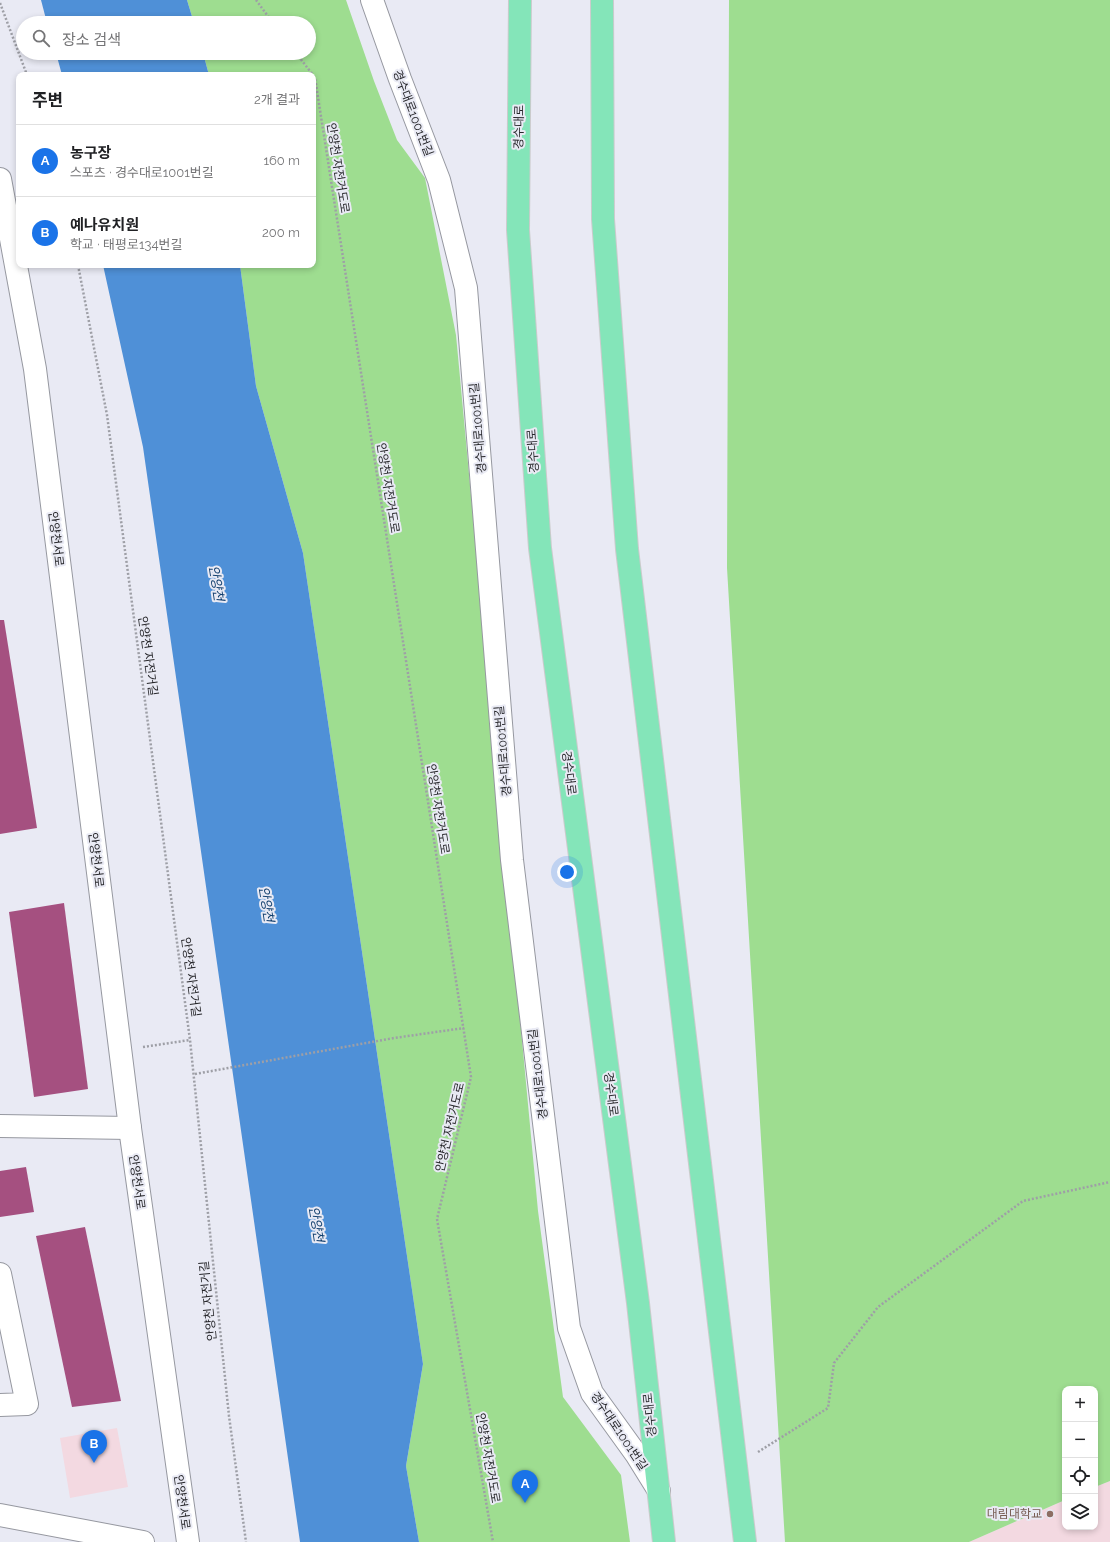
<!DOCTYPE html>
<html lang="ko">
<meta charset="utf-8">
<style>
body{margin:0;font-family:Raleway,"Noto Sans KR",sans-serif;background:#f6f6f6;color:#202124}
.controls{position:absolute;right:12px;bottom:12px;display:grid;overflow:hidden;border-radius:8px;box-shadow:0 2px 6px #0003}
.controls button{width:36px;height:36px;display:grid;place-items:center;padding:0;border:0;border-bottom:1px solid #e0e0e0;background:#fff;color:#202124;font:20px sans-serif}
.you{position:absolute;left:567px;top:872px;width:14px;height:14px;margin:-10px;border:3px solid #fff;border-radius:50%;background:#1a73e8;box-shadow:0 0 0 6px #1a73e833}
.badge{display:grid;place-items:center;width:26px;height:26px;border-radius:50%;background:#1a73e8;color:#fff;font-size:13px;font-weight:700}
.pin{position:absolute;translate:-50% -33px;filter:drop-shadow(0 1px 2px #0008)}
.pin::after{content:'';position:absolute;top:21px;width:14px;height:12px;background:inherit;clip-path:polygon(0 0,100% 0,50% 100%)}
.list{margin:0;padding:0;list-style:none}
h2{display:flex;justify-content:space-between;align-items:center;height:52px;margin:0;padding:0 16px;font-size:17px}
h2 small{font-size:13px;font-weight:400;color:#757577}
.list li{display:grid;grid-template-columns:26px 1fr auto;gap:12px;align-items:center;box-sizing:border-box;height:72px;padding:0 16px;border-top:1px solid #e0e0e0}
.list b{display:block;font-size:15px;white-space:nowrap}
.list p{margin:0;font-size:13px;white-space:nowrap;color:#757577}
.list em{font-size:13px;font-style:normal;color:#757577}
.icon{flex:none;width:22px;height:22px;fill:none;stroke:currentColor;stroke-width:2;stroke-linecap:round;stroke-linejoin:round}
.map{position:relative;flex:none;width:1110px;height:1542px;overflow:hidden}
.search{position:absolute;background:#fff;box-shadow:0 2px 6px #0003;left:16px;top:16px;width:300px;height:44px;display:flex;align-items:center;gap:10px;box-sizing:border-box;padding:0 14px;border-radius:22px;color:#757577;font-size:15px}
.panel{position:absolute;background:#fff;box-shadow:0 2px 6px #0003;left:16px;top:72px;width:300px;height:196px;border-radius:8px}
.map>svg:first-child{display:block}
.education{fill:#f3d9e1}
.green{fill:#9edd90}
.water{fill:#4f90d7}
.building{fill:#a55080}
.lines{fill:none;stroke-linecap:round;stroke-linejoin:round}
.street-casing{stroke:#9698a0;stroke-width:24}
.secondary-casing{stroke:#9698a0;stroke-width:24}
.primary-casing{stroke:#cbcbcc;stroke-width:24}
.path{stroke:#9e9fa6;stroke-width:2.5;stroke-dasharray:2 2;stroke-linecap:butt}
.street{stroke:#fff;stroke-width:22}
.secondary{stroke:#fff;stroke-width:22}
.primary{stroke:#84e5b9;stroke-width:22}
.education-dot{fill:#8d6e63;stroke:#e9eaf4;stroke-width:1.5}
.labels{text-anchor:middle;stroke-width:4;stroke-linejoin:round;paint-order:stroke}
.street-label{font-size:12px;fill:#27272b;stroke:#e9eaf4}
.education-label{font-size:12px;fill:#785e54;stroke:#e9eaf4;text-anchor:end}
.water-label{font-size:13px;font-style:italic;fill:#103e6d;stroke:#e9eaf4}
</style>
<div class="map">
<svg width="1110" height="1542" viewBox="0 0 1110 1542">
<rect width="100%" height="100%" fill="#e9eaf4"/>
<g class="education">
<polygon points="117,1428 128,1487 70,1498 60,1438"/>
<polygon points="1110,1481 1110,1542 969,1542 1065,1500 1065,1527 1095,1527 1095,1487"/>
</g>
<g class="green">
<polygon points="187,0 346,0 374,81 397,140 425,178 456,335 538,1211 563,1397 621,1475 630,1542 419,1542 406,1466 423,1364 303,553 256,386 240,265 313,265 313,75 209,75 203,53 309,53 309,23 194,23"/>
<polygon points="729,0 1110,0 1110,1481 1095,1487 1095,1389 1065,1389 1065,1500 969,1542 785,1542 727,568"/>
</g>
<g class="water">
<polygon points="41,0 187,0 194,23 47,23"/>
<polygon points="56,53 203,53 209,75 62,75"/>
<polygon points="103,265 240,265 256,386 303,553 423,1364 406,1466 419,1542 300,1542 143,447"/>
</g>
<g class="building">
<polygon points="0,620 4,620 37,828 0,834"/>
<polygon points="64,903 88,1089 34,1097 9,912"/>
<polygon points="26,1167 34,1212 0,1217 0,1171"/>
<polygon points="85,1227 121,1401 72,1407 36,1236"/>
</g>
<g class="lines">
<g class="street-casing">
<g id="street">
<polyline points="372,0 400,79 439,180 466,288 512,860 569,1328 592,1393 636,1454 659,1491"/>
<polyline points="0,1126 130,1128"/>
<polyline points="0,1274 27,1404 0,1405"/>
<polyline points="0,1515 143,1542"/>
</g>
</g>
<g class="secondary-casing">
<polyline id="secondary" points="0,179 35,369 130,1128 188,1542"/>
</g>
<g class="primary-casing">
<g id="primary">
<polyline points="520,0 518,230 540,548 638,1303 664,1542"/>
<polyline points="602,0 603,219 627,549 745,1542"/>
</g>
</g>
<g class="path">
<polyline points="256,0 273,23"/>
<polyline points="0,3 27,75"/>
<polyline points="296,53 313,75"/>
<polyline points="313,76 315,78 471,1077 437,1219 493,1542"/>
<polyline points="78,265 107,415 190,1040 229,1416 246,1542"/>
<polyline points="143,1047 190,1040"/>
<polyline points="195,1074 394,1038 464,1028"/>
<polyline points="758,1452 828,1408 834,1363 878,1307 1023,1201 1110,1182"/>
</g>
<use href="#street" class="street"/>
<use href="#secondary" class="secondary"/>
<use href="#primary" class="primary"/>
</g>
<circle class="education-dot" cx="1050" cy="1514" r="4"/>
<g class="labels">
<g class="street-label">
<text transform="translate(413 113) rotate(69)" y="4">경수대로1001번길</text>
<text transform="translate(519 127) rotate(-89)" y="4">경수대로</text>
<text transform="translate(338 168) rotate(81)" y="4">안양천 자전거도로</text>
<text transform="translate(478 428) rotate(-95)" y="4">경수대로1001번길</text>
<text transform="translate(533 451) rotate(-94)" y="4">경수대로</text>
<text transform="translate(388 488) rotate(81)" y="4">안양천 자전거도로</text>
<text transform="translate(56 539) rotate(83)" y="4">안양천서로</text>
<text transform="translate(148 656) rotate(82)" y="4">안양천 자전거길</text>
<text transform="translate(503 751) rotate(-95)" y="4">경수대로1001번길</text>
<text transform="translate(569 773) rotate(83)" y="4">경수대로</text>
<text transform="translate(438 809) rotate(81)" y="4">안양천 자전거도로</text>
<text transform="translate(96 860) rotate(83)" y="4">안양천서로</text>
<text transform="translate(191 977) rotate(82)" y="4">안양천 자전거길</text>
<text transform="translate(538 1074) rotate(-97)" y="4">경수대로1001번길</text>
<text transform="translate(611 1094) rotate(83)" y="4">경수대로</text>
<text transform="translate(450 1127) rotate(-77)" y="4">안양천 자전거도로</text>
<text transform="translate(137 1182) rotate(82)" y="4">안양천서로</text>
<text transform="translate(208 1301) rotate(-96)" y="4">안양천 자전거길</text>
<text transform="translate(650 1415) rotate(-96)" y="4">경수대로</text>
<text transform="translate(619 1431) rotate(56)" y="4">경수대로1001번길</text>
<text transform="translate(488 1458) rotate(80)" y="4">안양천 자전거도로</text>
<text transform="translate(182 1502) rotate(82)" y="4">안양천서로</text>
</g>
<g class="education-label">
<text x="1042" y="1518">대림대학교</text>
</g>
<g class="water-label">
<text transform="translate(217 583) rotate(81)" y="5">안양천</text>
<text transform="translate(267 904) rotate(81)" y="5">안양천</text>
<text transform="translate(317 1224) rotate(81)" y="5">안양천</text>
</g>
</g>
</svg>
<div class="controls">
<button>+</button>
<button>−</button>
<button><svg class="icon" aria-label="locate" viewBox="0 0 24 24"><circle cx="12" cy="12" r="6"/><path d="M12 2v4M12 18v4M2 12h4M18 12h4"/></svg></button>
<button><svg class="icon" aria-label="layers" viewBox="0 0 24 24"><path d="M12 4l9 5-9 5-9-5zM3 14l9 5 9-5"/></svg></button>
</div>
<div class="you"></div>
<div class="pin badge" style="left:525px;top:1503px">A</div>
<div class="pin badge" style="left:94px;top:1463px">B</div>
<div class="search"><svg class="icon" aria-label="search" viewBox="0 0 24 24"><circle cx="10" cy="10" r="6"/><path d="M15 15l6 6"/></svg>장소 검색</div>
<section class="panel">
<h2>주변<small>2개 결과</small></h2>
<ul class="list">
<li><span class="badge">A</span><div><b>농구장</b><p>스포츠 · 경수대로1001번길</p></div><em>160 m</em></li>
<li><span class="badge">B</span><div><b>예나유치원</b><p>학교 · 태평로134번길</p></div><em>200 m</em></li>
</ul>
</section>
</div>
